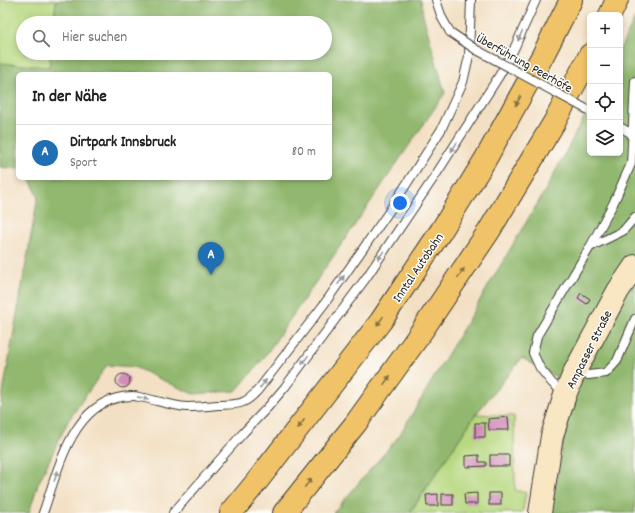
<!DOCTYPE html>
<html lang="de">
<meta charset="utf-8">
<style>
body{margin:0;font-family:Dekko,sans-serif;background:#f2f2f2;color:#222}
.controls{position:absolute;right:12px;top:12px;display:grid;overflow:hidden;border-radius:6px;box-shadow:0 2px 6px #0003}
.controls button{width:36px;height:36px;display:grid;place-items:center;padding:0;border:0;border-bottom:1px solid #e0e0e0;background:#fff;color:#222;font:20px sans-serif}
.you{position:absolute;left:400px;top:203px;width:14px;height:14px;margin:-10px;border:3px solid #fff;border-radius:50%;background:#1a73e8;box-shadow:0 0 0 6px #1a73e833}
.badge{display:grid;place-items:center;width:26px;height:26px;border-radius:50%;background:#1f6fb2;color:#fff;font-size:13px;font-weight:700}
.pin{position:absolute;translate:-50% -33px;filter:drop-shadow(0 1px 2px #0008)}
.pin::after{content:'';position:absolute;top:21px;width:14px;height:12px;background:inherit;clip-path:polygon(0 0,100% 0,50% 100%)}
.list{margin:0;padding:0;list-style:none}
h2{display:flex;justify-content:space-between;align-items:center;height:52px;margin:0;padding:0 16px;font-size:17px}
h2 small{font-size:13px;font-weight:400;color:#767676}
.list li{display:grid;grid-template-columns:26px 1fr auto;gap:12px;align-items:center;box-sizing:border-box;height:56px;padding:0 16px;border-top:1px solid #e0e0e0}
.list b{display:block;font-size:15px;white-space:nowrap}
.list p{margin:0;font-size:13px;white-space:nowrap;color:#767676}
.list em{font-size:13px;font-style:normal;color:#767676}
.icon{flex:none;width:22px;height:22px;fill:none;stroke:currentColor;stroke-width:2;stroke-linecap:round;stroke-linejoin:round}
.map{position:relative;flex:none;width:635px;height:513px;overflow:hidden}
.search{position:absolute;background:#fff;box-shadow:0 2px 6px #0003;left:16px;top:16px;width:316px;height:44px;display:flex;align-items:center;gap:10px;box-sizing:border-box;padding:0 14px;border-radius:22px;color:#767676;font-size:15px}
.panel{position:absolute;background:#fff;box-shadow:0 2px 6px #0003;left:16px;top:72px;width:316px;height:108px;border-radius:6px}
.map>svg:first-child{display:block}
.green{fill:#b7d880;stroke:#6a7a4e}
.forest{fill:#91b86e;stroke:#566a45}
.building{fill:#d18eba}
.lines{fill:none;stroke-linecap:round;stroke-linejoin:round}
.lane-casing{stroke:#3c3935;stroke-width:10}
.secondary-casing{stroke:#3c3935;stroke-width:24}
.highway-casing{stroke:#3c3935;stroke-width:24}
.lane{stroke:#fff;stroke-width:8}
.secondary{stroke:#f9e7c3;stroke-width:22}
.highway{stroke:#f1c369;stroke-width:22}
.lane-bridge-casing{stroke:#3c3935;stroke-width:10;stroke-linecap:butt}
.lane-bridge{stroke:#fff;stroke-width:8}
.oneway{fill:#999}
.oneway2{fill:#867042}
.labels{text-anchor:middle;stroke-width:3;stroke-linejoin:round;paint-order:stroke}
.street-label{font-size:13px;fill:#1c1c1c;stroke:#fdfcf7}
</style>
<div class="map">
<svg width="635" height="513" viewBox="0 0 635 513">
<rect width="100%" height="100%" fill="#fdfcf7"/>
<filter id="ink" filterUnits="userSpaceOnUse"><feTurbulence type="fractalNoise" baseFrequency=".025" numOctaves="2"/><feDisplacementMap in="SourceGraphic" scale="8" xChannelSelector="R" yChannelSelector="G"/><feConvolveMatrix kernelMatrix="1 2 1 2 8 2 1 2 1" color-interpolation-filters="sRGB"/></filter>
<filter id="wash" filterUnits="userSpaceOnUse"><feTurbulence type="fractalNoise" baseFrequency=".012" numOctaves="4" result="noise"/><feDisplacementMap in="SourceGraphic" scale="16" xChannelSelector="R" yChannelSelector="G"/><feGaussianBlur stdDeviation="0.9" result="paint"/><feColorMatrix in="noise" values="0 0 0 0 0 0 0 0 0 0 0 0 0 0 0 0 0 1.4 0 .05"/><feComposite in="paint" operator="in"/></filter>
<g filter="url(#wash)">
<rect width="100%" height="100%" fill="#f3e0c4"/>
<g class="green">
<polygon points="0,0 56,0 54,23 23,23 23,53 51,53 49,67 18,74 0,153"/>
<polygon points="476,414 514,416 515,490 526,493 522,513 410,513"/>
</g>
<g class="forest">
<polygon points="56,0 421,0 423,15 445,93 263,359 236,391 193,394 134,367 107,365 68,421 38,484 29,513 0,513 0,409 38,196 29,178 330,178 330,74 18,74 18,169 0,167 0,63 49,67 51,53 325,53 325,23 54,23"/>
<polygon points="635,18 635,513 549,513 565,431 576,388 522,358 476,414 409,513 333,513 399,436 546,189 590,106 590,153 620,153 620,49"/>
</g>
<g id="blocks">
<g class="building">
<polygon points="581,293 590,299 587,304 578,298"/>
<circle cx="123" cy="381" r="7"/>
<polygon points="508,417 509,430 489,430 488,419"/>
<rect x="475" y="423" width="10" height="14"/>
<polygon points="479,455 479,462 486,462 486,466 466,467 466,456"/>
<rect x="490" y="455" width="19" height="11"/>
<polygon points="477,493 477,504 465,504 464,494"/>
<rect x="489" y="493" width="12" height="12"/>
<polygon points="438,494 438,506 427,506 426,495"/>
<rect x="442" y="494" width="11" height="11"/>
</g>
</g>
</g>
<g filter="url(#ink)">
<use href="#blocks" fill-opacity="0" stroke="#3c3935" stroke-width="1"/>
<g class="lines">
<g class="lane-casing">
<g id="lane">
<polyline points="436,0 442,18 450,32"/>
<polyline points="620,127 632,134"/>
<polyline points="590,247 623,231 635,217"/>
<polyline points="576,371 588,375 606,373 617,361 635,319"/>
<polyline points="565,394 552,383 540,368 533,353 537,336 590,247 613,204 631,164 635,81"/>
<path d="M43 513C59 468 73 396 133 396 137 396 141 398 145 398 158 401 174 406 187 407 197 407 208 406 218 405 237 404 244 406 258 390L325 303 388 213 441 130 463 82 469 56 471 0"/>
<polyline points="173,513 244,432 268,407 285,387 366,278 435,176 499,76 514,49 536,0"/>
</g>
</g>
<g class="secondary-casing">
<polyline id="secondary" points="540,513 552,436 565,395 575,371 618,291 635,266"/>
</g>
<g class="highway-casing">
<g id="highway">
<polyline points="610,15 617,0"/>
<polyline points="231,513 258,480 381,321 441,231 485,160 543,55 571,0"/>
<polyline points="284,513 356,423 415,341 489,231 555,121 590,55"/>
</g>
</g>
<use href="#lane" class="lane"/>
<use href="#secondary" class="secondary"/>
<use href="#highway" class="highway"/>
<g class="lane-bridge-casing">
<polyline id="lane-bridge" points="450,32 475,49 590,111"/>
</g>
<use href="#lane-bridge" class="lane-bridge"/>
</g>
<defs><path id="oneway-solid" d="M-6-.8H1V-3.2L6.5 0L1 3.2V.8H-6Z"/></defs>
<g class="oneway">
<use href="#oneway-solid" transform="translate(520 36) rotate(114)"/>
<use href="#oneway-solid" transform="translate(454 147) rotate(123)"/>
<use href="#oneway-solid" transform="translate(381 255) rotate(125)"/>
<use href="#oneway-solid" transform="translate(341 280) rotate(-55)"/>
<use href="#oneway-solid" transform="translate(305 360) rotate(126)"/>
<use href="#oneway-solid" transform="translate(263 384) rotate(-53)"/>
<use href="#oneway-solid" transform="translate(143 398) rotate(11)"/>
<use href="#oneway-solid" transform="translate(56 476) rotate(-71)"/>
</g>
<g class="oneway2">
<use href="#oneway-solid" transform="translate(518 101) rotate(119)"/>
<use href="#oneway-solid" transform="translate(461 273) rotate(-56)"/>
<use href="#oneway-solid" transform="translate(380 321) rotate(126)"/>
<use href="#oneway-solid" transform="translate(387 380) rotate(-54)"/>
<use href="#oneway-solid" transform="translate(301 424) rotate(128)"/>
<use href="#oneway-solid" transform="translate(308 483) rotate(-51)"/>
</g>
</g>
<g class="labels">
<g class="street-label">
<text transform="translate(525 62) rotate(29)" y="5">Überführung Peerhöfe</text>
<text transform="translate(417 267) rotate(-56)" y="5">Inntal Autobahn</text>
<text transform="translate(588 349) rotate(-63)" y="5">Ampasser Straße</text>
</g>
</g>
</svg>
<div class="controls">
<button>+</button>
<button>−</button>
<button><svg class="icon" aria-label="locate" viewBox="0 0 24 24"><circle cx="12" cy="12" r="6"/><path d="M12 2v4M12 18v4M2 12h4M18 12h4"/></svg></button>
<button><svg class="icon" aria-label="layers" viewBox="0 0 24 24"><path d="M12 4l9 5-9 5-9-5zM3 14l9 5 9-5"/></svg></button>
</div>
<div class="you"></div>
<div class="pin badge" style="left:211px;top:275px">A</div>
<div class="search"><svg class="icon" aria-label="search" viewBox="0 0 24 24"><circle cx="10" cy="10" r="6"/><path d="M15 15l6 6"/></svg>Hier suchen</div>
<section class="panel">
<h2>In der Nähe<small></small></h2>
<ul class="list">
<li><span class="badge">A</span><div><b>Dirtpark Innsbruck</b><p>Sport</p></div><em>80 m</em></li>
</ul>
</section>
</div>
